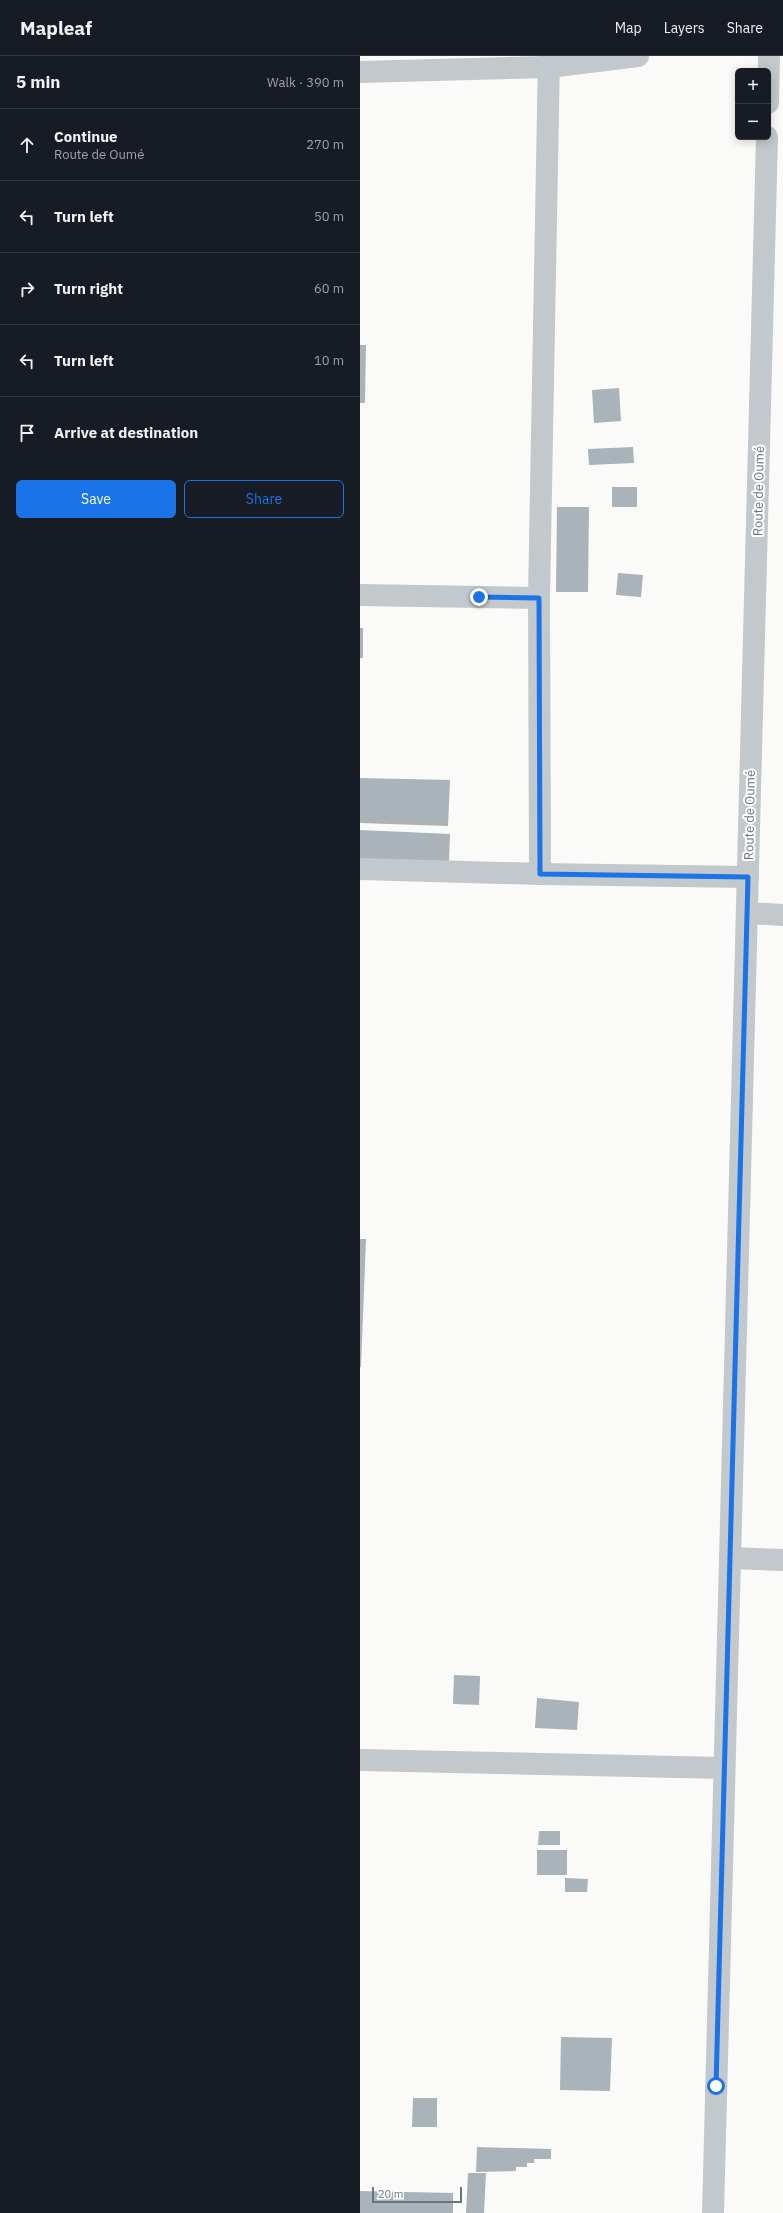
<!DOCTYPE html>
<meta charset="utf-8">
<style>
body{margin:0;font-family:"IBM Plex Sans",sans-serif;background:#20242c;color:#f1f3f6}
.controls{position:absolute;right:12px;top:12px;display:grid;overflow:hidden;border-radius:6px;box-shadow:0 2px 10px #0003}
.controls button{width:36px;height:36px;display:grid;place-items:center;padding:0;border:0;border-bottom:1px solid #363941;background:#171b24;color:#f1f3f6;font:20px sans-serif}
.scale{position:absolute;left:12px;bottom:10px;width:90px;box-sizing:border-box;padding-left:4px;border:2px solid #657683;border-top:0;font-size:11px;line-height:14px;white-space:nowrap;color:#657683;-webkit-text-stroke:3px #fff;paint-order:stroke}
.stop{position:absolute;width:12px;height:12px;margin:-9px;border:3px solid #1a73e8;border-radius:50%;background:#fff}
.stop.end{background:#1a73e8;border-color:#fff;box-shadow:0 1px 4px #0008}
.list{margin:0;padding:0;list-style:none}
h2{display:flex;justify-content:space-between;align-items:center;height:52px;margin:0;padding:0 16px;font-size:17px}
h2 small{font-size:13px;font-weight:400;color:#9ea1a6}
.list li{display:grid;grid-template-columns:26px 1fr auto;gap:12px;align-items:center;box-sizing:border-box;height:72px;padding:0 16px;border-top:1px solid #363941}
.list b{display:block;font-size:15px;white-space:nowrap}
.list p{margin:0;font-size:13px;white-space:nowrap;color:#9ea1a6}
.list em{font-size:13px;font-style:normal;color:#9ea1a6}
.actions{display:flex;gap:8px;padding:12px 16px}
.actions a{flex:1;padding:9px 0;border:1px solid #1a73e8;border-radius:6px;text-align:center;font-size:14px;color:#1a73e8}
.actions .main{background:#1a73e8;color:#fff}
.icon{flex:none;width:22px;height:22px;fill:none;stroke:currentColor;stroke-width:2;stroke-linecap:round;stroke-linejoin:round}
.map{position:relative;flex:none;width:423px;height:2157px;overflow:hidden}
header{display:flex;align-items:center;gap:24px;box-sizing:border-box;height:56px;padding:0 20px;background:#171b24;border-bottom:1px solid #363941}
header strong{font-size:19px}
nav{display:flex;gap:22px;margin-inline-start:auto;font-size:14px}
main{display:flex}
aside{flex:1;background:#171b24}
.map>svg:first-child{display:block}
.building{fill:#aab3b9}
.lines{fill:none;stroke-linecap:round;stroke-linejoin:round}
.minor{stroke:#c3c8cc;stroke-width:22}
.tertiary{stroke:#c3c8cc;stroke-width:22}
.route{stroke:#1a73e8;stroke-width:5}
.labels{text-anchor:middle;stroke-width:4;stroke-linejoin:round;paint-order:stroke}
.street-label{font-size:13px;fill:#657683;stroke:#fff}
</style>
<header>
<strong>Mapleaf</strong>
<nav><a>Map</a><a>Layers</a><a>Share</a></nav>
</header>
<main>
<aside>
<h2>5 min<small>Walk · 390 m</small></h2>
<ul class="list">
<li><svg class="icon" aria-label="ahead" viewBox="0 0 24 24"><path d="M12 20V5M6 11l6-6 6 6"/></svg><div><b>Continue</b><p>Route de Oumé</p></div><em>270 m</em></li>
<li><svg class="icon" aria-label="left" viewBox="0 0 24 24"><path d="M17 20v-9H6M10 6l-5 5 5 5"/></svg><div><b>Turn left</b></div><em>50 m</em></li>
<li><svg class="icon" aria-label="right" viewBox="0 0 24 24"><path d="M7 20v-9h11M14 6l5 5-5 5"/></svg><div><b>Turn right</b></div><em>60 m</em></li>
<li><svg class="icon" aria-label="left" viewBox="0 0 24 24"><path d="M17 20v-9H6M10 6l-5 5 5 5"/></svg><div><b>Turn left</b></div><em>10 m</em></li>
<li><svg class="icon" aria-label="arrive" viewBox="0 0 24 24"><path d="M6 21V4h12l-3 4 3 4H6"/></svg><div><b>Arrive at destination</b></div></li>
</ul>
<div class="actions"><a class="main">Save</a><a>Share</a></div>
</aside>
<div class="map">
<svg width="423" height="2157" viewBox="0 0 423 2157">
<rect width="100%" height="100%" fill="#fafaf8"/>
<g class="building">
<polygon points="0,289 6,289 5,347 0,347"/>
<polygon points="259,332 261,365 234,367 232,334"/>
<polygon points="273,391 274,407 229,409 228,393"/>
<rect x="252" y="431" width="25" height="20"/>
<polygon points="197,451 229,451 228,536 196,536"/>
<polygon points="258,517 283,519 281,541 256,539"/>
<rect x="0" y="572" width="3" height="30"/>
<polygon points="0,722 90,724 88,770 0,767"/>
<polygon points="0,774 90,778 89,806 0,803"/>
<polygon points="0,1183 6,1183 1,1311 0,1311"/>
<polygon points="94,1619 120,1620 119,1649 93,1648"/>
<polygon points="177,1642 219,1646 217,1674 175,1672"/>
<polygon points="179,1775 200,1775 200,1789 178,1789"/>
<rect x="177" y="1794" width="30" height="25"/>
<polygon points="205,1822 228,1823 227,1836 205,1836"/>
<polygon points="201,1981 252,1982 250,2035 200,2034"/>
<polygon points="53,2042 77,2042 77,2071 52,2071"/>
<polygon points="117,2091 191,2093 191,2103 174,2103 174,2107 167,2107 167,2111 156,2111 156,2115 116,2116"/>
<polygon points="108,2117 126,2117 124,2157 106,2157"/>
<polygon points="0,2135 93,2137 93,2157 0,2157"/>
</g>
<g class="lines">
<g class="minor">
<polyline points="0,16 189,11 278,0"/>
<polyline points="0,539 179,542"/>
<polyline points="0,813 180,818 388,821"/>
<polyline points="180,818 179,542 189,0"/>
<polyline points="387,857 423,859"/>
<polyline points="370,1502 423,1504"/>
<polyline points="0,1704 364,1712"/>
</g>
<g class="tertiary">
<polyline points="408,47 409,0"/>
<polyline points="353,2157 407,81"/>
</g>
</g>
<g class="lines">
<polyline class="route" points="119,541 179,542 180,818 388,821 356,2030"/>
</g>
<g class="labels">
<g class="street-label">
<text transform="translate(398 435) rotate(-89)" y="5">Route de Oumé</text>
<text transform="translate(389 759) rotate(-89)" y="5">Route de Oumé</text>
</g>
</g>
</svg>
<div class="controls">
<button>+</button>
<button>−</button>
</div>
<div class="scale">20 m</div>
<div class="stop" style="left:356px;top:2030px"></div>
<div class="stop end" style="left:119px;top:541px"></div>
</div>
</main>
